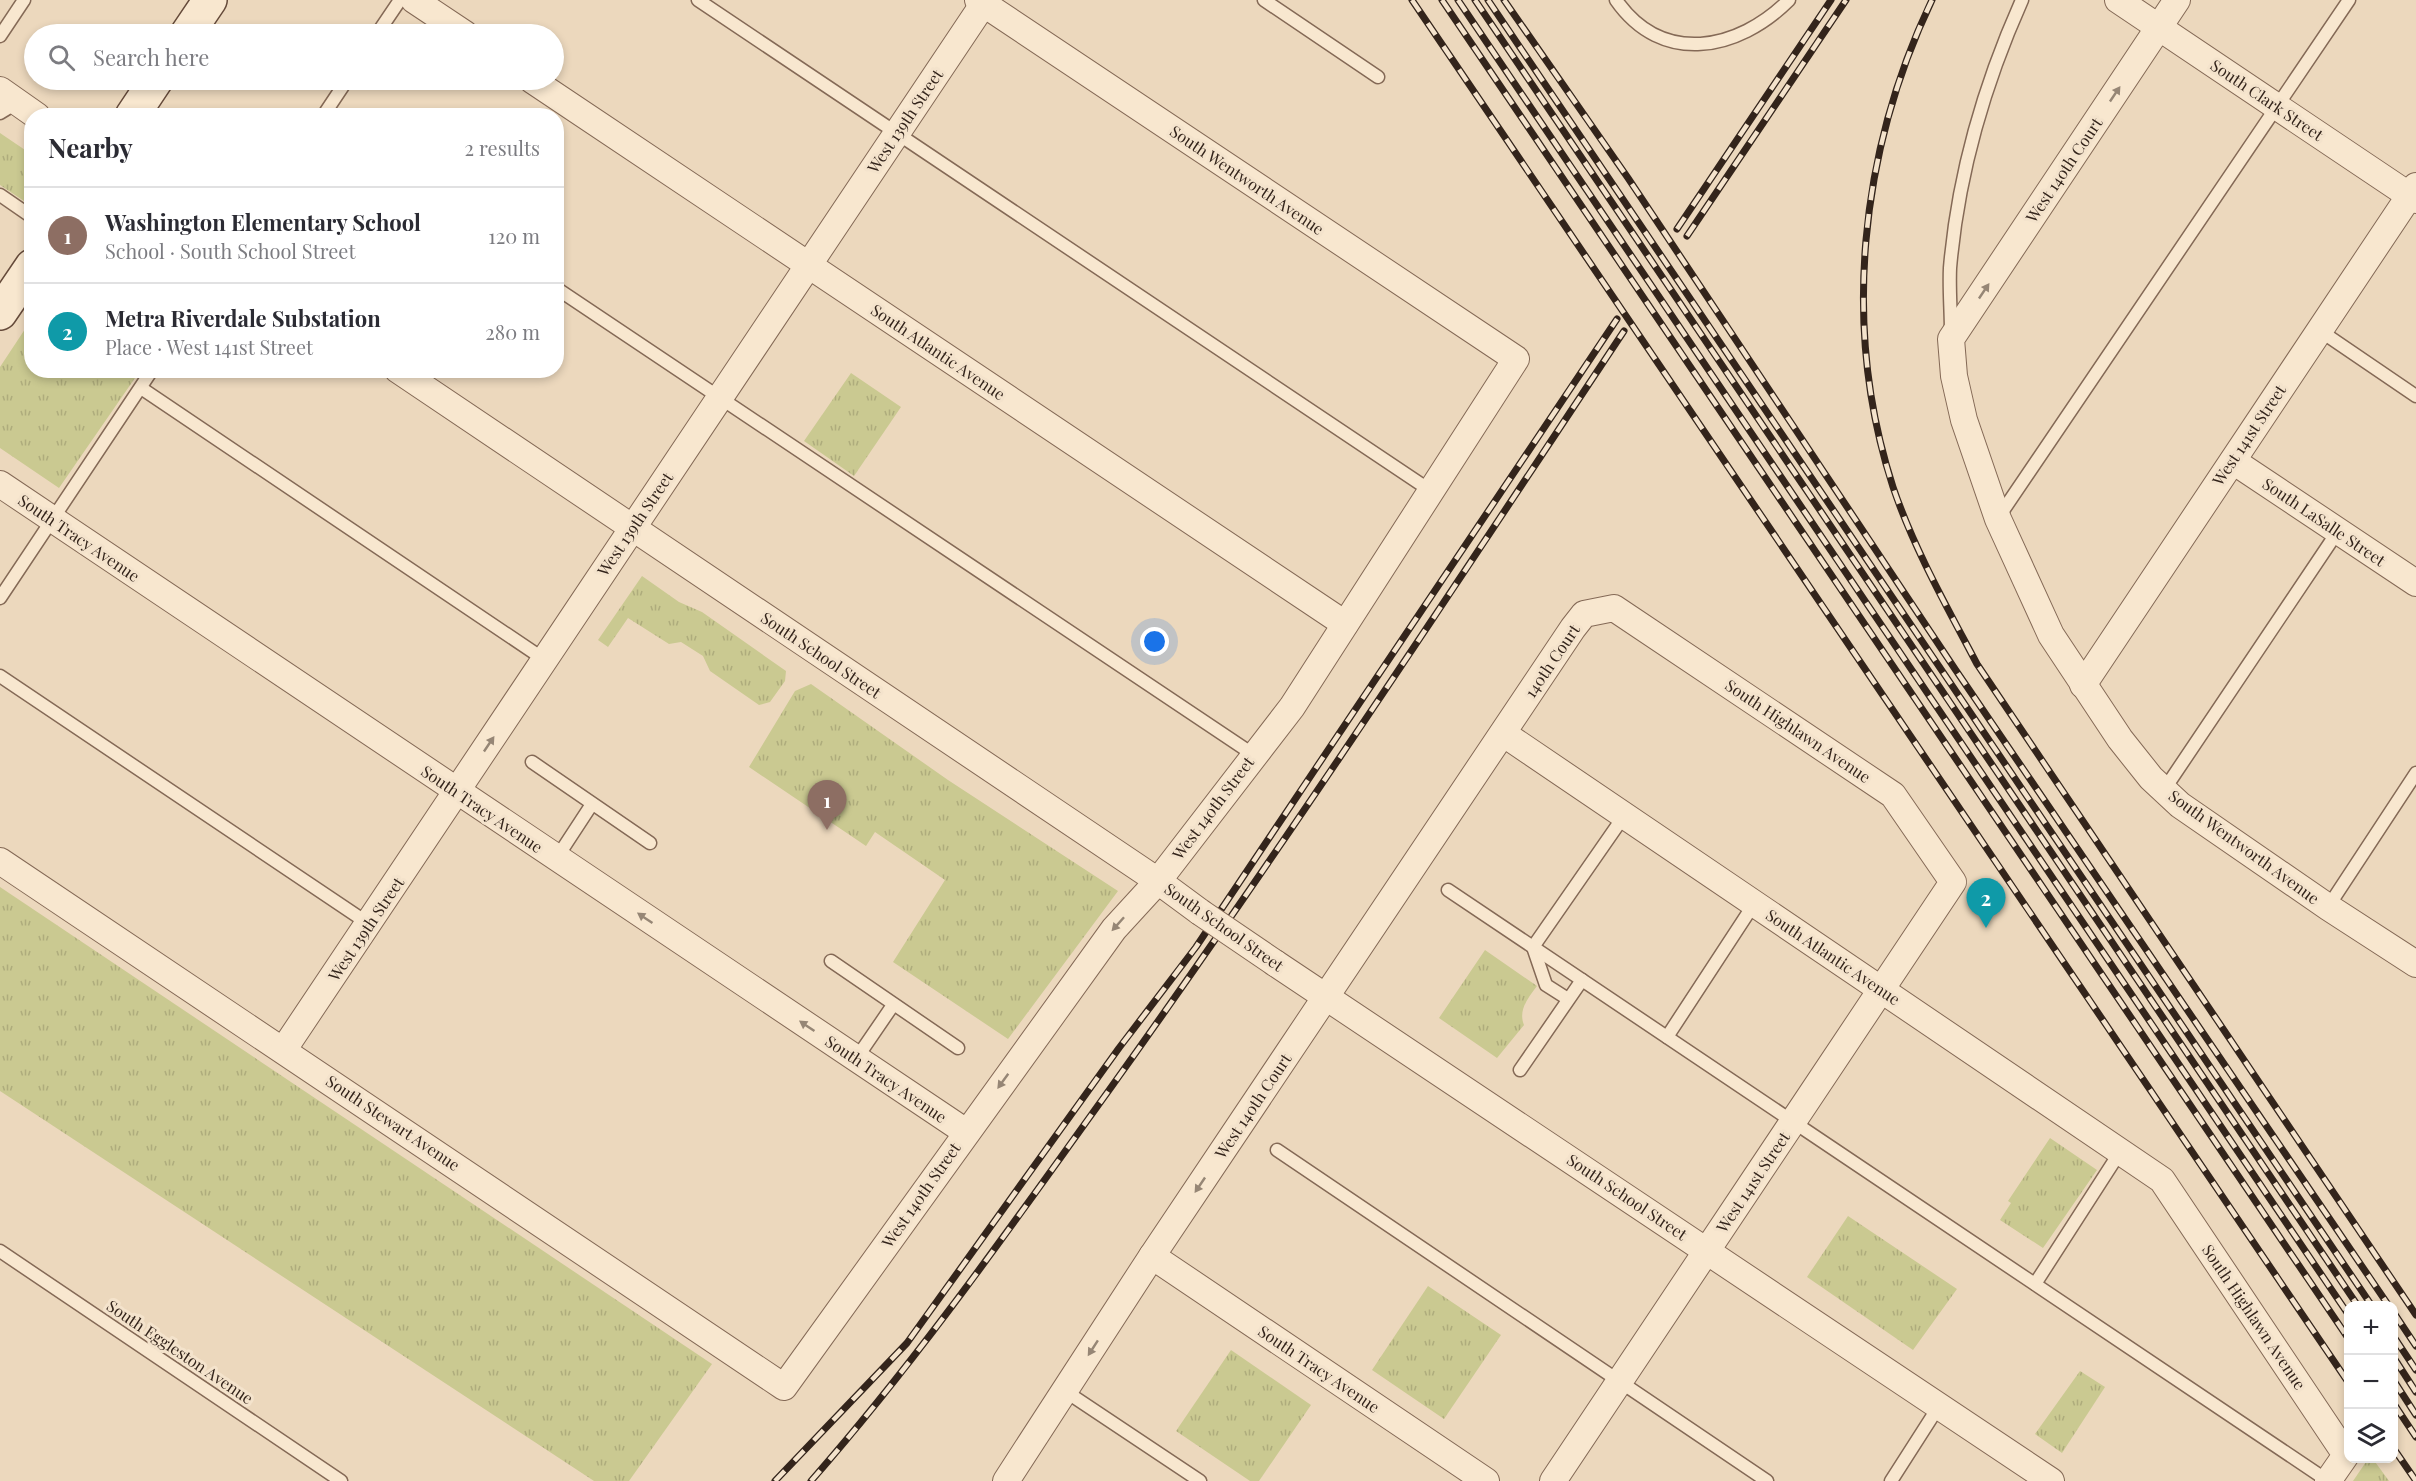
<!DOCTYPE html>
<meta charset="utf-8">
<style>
body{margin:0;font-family:"Playfair Display",serif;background:#f7f7f7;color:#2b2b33}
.controls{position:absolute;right:18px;bottom:18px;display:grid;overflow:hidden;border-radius:12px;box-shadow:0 3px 9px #0003}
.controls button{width:54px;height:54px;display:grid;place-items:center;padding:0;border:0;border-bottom:2px solid #e1e1e2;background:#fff;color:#2b2b33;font:30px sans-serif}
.you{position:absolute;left:1155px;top:642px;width:21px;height:21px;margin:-15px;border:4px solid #fff;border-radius:50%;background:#1a73e8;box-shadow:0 0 0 9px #1a73e833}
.badge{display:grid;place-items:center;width:39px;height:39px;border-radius:50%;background:#7c3aed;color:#fff;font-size:20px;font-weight:700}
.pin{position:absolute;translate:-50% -50px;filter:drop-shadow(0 2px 3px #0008)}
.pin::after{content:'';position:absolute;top:32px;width:21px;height:18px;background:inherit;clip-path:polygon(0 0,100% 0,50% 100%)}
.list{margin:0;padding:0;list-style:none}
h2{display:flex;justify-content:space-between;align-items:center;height:78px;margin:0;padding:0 24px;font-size:26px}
h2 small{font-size:20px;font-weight:400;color:#7c7c81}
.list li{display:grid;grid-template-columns:39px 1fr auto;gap:18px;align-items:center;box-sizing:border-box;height:96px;padding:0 24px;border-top:2px solid #e1e1e2}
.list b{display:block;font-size:22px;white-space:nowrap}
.list p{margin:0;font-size:20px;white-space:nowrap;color:#7c7c81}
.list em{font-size:20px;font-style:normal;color:#7c7c81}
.icon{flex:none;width:33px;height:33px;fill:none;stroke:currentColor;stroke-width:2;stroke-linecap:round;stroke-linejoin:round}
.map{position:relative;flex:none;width:2416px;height:1481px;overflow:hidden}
.search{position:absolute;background:#fff;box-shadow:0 3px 9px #0003;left:24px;top:24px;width:540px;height:66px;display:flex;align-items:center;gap:15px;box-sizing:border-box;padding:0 21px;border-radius:33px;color:#7c7c81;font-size:22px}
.panel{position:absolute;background:#fff;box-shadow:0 3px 9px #0003;left:24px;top:108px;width:540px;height:270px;border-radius:24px}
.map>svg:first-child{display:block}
.grass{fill:url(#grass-tufts)}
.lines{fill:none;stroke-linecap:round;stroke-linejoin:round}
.lane-casing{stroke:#846956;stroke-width:15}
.street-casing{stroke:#846956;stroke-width:28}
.secondary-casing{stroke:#654a3a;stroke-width:36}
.lane{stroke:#f8e7cf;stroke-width:12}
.street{stroke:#f8e7cf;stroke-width:26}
.secondary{stroke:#f8e7cf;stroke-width:33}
.rail-casing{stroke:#33241b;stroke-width:7}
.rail{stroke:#f4e3cc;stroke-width:4.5;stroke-dasharray:14;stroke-linecap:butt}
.street-bridge-casing{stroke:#846956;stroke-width:28;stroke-linecap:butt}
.street-bridge{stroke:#f8e7cf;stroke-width:26}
.oneway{fill:#968675}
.labels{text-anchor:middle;stroke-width:6;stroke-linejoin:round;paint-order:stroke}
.street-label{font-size:16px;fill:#33241b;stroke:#f4e3cc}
</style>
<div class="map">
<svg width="2416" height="1481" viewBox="0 0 2416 1481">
<defs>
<pattern id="grass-tufts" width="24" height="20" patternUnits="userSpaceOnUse" patternTransform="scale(1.5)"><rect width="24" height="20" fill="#cac991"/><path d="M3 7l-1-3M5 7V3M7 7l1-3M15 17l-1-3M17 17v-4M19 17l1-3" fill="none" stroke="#aeac7c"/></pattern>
</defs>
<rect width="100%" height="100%" fill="#ecd8bd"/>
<g class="grass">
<polygon points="0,133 31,154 30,205 0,185"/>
<polygon points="31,320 32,370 134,371 135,378 59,488 0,448 0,367"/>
<polygon points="851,373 901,407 854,476 804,441"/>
<polygon points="642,576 679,602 702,612 786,671 785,681 770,702 759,705 710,671 703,656 681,642 669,644 628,618 608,647 598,640"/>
<polygon points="811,684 948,780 1118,891 1008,1039 893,962 945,880 875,832 866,846 749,767 795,691"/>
<polygon points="0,887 712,1364 629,1481 594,1481 0,1091"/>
<path d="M1485 950 1537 986C1528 998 1518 1010 1524 1025L1497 1058 1439 1018Z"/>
<polygon points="2050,1138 2097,1170 2043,1248 2000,1220 2011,1203 2008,1201"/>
<polygon points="1848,1216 1957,1289 1913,1350 1807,1277"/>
<polygon points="1428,1286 1501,1335 1444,1419 1372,1370"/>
<polygon points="1231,1350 1311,1405 1259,1481 1250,1481 1176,1431"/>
<polygon points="2080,1371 2105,1387 2062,1453 2035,1434"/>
<polygon points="2368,1459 2373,1459 2389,1481 2353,1481"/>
</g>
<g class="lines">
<g class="lane-casing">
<g id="lane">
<polyline points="698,0 1431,491"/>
<polyline points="1264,0 1378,77"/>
<path d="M1616 0C1662 66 1738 51 1789 0"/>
<polyline points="377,34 400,0"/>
<polyline points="0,36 24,0"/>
<polyline points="0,113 18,102"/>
<polyline points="323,116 347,80"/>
<polyline points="0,195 32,217"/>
<polyline points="556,288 1254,755"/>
<polyline points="2319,330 2416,396"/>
<path d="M1951 332C1951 311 1949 289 1950 268 1958 175 1984 85 2022 0"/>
<polyline points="141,388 545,660"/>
<polyline points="1998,518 2349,0"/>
<polyline points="0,598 152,370"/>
<polyline points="0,676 369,924"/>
<polyline points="532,762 650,843"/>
<polyline points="2164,790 2338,531"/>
<polyline points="556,859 592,804"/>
<polyline points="1448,890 2328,1481"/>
<polyline points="2328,907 2416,773"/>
<polyline points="831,961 958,1048"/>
<polyline points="1568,999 1546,985 1533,947 1624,816"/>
<polyline points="1667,1037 1754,904"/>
<polyline points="856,1059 893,1005"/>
<polyline points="1520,1070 1582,980"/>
<polyline points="1277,1150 1767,1481"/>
<polyline points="0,1251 341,1481"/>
<polyline points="2035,1284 2120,1152"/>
<polyline points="1065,1391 1200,1481"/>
<polyline points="1891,1481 1939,1406"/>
</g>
</g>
<g class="street-casing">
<g id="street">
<polyline points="414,0 465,34"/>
<polyline points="2118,0 2416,200"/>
<polyline points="2177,0 1951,339 1954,376 1964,420 1998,519 2051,635 2120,739 2151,778 2180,805 2328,907 2416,964"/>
<polyline points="532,80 1345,624"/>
<polyline points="0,90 37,116"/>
<polyline points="398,370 1158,881 1200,912"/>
<polyline points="2233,461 2416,583"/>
<polyline points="0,484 966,1132"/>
<polyline points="2083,685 2416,186"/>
<polyline points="1504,734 2162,1180 2346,1455 2328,1481"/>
<polyline points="0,861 784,1387 1114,929 1158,881 1292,707 1516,359 978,0"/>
<polyline points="1275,963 2051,1481"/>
<polyline points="284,1049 986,0"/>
<polyline points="1152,1256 1486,1481"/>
<polyline points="1006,1481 1152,1256 1573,628 1584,614 1614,608 1893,795 1953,882 1553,1481"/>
</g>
</g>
<g class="secondary-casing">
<g id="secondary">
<polyline points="187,34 210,0"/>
<polyline points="132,116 156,80"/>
<polyline points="0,313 32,266"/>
</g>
</g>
<use href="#lane" class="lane"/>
<use href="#street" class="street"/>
<use href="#secondary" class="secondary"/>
<g class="rail-casing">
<g id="rail">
<polyline points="1412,0 2348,1382"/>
<polyline points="1442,0 2348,1338"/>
<polyline points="1458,0 2348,1314"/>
<polyline points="1475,0 2358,1306"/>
<polyline points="1488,0 2372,1306"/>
<polyline points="1504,0 1628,178 1955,669 2389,1306"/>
<path d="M1932 0C1860 151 1841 327 1893 487 1914 549 1947 607 1977 664L2416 1315"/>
<polyline points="1677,229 1831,0"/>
<polyline points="1687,236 1846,0"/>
<polyline points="2394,1313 2416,1346"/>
<polyline points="2394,1337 2416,1370"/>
<polyline points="2394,1358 2416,1392"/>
<polyline points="2394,1381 2416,1415"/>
<polyline points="2394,1404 2416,1437"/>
<polyline points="2394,1449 2416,1481"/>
<polyline points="775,1481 907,1343 1119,1048 1196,947 1617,319"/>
<path d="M811 1481C919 1358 1012 1225 1107 1093 1286 843 1454 587 1624 331"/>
</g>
</g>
<use href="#rail" class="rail"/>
<g class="street-bridge-casing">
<polyline id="street-bridge" points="1200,912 1275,963"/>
</g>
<use href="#street-bridge" class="street-bridge"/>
</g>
<defs><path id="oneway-solid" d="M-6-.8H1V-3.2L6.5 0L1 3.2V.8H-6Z" transform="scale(1.5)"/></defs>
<g class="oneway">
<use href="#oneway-solid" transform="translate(2115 94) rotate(-56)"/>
<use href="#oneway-solid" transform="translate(1984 291) rotate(-56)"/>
<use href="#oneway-solid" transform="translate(489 744) rotate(-56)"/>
<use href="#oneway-solid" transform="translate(645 918) rotate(-146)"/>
<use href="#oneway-solid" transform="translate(1118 924) rotate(132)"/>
<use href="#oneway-solid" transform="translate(807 1026) rotate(-146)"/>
<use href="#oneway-solid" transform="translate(1003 1081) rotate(126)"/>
<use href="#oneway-solid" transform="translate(1200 1185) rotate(124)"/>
<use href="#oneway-solid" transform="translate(1093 1348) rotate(123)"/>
</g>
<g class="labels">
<g class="street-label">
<text transform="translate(2267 100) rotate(34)" y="6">South Clark Street</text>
<text transform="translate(905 121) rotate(-56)" y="6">West 139th Street</text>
<text transform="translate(2064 170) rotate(-56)" y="6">West 140th Court</text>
<text transform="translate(1247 180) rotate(34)" y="6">South Wentworth Avenue</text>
<text transform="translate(938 352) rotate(34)" y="6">South Atlantic Avenue</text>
<text transform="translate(2249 435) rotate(-56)" y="6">West 141st Street</text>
<text transform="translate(2324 522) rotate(34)" y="6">South LaSalle Street</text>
<text transform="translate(635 524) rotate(-56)" y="6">West 139th Street</text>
<text transform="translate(79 538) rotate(34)" y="6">South Tracy Avenue</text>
<text transform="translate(821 655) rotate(34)" y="6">South School Street</text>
<text transform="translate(1552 661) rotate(-56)" y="6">140th Court</text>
<text transform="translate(1798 731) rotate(34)" y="6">South Highlawn Avenue</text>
<text transform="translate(1213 808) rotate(-53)" y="6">West 140th Street</text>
<text transform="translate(482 809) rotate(34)" y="6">South Tracy Avenue</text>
<text transform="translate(2244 847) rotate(36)" y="6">South Wentworth Avenue</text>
<text transform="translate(1224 927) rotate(35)" y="6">South School Street</text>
<text transform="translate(366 929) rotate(-56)" y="6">West 139th Street</text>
<text transform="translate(1833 957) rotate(34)" y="6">South Atlantic Avenue</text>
<text transform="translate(886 1079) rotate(34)" y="6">South Tracy Avenue</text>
<text transform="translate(1253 1106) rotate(-56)" y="6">West 140th Court</text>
<text transform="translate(393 1123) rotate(34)" y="6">South Stewart Avenue</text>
<text transform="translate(1753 1182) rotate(-56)" y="6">West 141st Street</text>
<text transform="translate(921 1195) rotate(-55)" y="6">West 140th Street</text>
<text transform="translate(1627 1197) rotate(34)" y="6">South School Street</text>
<text transform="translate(2254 1317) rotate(56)" y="6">South Highlawn Avenue</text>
<text transform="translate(180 1352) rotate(34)" y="6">South Eggleston Avenue</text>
<text transform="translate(1319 1369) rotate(34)" y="6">South Tracy Avenue</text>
</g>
</g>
</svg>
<div class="controls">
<button>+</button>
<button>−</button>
<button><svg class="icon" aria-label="layers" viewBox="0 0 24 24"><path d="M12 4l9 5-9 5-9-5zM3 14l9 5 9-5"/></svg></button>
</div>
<div class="you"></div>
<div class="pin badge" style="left:827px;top:830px;background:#8d6e63">1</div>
<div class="pin badge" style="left:1986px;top:928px;background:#0f9aa8">2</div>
<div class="search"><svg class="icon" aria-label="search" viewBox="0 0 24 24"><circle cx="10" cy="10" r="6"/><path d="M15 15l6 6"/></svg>Search here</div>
<section class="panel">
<h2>Nearby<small>2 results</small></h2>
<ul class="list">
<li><span class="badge" style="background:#8d6e63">1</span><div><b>Washington Elementary School</b><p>School · South School Street</p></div><em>120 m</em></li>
<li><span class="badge" style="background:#0f9aa8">2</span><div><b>Metra Riverdale Substation</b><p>Place · West 141st Street</p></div><em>280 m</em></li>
</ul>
</section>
</div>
